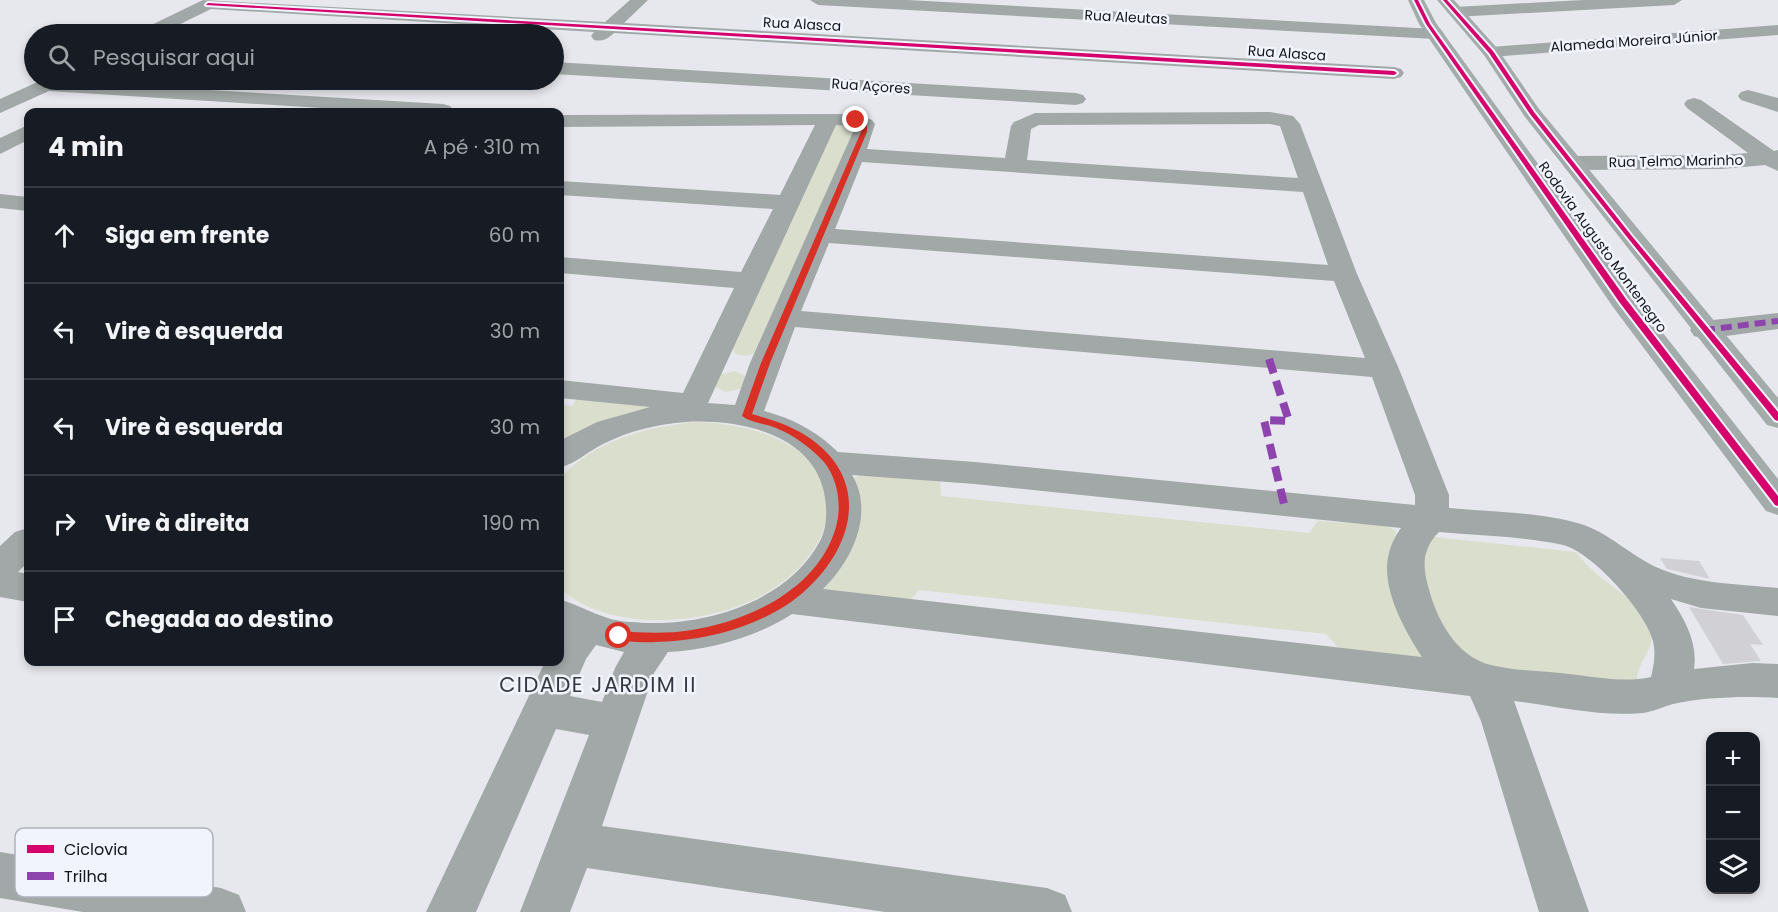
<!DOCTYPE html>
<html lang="pt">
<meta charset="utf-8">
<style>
body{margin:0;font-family:Poppins,sans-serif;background:#20242c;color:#f1f3f6}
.controls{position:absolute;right:18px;bottom:18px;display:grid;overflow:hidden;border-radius:12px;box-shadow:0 3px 9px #0003}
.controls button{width:54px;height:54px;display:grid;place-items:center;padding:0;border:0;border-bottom:2px solid #363941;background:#171b24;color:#f1f3f6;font:30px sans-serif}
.stop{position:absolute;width:18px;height:18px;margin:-14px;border:4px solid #d93025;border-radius:50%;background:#fff}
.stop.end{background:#d93025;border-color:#fff;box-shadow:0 2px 6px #0008}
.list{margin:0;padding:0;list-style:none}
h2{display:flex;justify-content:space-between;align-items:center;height:78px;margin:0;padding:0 24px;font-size:26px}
h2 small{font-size:20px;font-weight:400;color:#9ea1a6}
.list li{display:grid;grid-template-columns:39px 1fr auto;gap:18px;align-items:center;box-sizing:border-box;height:96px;padding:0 24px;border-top:2px solid #363941}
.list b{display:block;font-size:22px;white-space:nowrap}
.list em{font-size:20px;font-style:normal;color:#9ea1a6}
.icon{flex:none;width:33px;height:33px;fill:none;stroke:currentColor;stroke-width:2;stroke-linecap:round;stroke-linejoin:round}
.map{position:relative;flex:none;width:1778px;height:912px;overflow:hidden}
.search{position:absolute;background:#171b24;box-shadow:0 3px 9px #0003;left:24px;top:24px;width:540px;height:66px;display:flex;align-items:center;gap:15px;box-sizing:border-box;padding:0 21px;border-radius:33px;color:#9ea1a6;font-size:22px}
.panel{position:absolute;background:#171b24;box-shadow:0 3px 9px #0003;left:24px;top:108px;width:540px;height:558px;border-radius:12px}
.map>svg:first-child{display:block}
.green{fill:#dadfcd}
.building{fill:#d1d1d5}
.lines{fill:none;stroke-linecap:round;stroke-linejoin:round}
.minor{fill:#a1a8a7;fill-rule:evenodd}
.major{fill:#a3abab;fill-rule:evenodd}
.quiet-far1{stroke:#8e44ad;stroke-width:6;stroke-dasharray:11 6;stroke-linecap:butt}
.quiet{stroke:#8e44ad;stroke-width:8;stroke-dasharray:15 8;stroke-linecap:butt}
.cycleway-casing{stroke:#f1f4fd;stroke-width:4}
.cycleway{fill:#d6006c;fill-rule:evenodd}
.route{fill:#d93025}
.labels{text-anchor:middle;stroke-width:5;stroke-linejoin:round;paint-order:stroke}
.far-street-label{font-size:14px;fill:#151619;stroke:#f1f4fd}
.near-neighbourhood-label{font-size:21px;letter-spacing:1.5px;fill:#36383f;stroke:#f1f4fd}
.key{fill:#f1f4fd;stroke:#afb1b9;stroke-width:1.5}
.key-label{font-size:16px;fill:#151619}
</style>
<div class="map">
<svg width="1778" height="912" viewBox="0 0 1778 912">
<rect width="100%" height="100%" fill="#e6e8ed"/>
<g class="green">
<polygon points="846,123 856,127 754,354 744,356 735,354 732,346 836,125"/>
<polygon points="735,371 748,377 743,388 726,392 714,386 718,375"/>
<polygon points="579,395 656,407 571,436 560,444 560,405 572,406"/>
<path d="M698 422C749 424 824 441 827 504 828 519 824 534 815 547 782 601 708 623 648 620 617 618 583 610 560 588V478C596 440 647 426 698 422Z"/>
<polygon points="862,474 940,481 941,496 1309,533 1318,521 1386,525 1396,531 1392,551 1433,661 1343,653 1326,634 919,590 908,603 827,595 821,586 852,479"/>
<path d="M1434 537 1576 552C1584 562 1592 571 1603 579 1622 594 1647 608 1651 635 1654 650 1636 663 1637 683L1478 675 1446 639 1422 584 1426 551Z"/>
</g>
<g class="building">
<polygon points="1660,558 1699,561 1710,579 1667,569"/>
<polygon points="1689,607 1743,615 1763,645 1750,644 1761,661 1723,664"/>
</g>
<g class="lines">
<g class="minor">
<path d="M203 0 605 22 630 0H648L624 23 1394 67 1401 69 1404 73 1401 77 1394 79 614 33C607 39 603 42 594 40L591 36 594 32 211 9 160 34H138L141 30Z"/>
<polygon points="810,0 908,0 1435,29 1441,30 1444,34 1441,38 1435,39 818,5"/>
<polygon points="1583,0 1682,0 1674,5 1455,17 1447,12 1455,7"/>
<polygon points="1778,25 1778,35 1491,57 1485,56 1482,52 1485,48 1491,47"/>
<polygon points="554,62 1076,93 1083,95 1086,99 1083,103 1076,105 554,74"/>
<polygon points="42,80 443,104 450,106 453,110 451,112 386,112 49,91 0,113 0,99"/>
<polygon points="1748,90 1778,98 1778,112 1741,100 1738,96 1741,92"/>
<polygon points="1694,98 1701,100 1774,151 1778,150 1778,171 1765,165 1722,169 1573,170 1565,168 1562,163 1565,158 1573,156 1722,155 1748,153 1687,108 1684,104 1687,100"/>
<path d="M1270 112 1293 116 1300 124 1357 274 1399 369 1449 495V508C1491 512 1542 512 1581 524 1609 533 1630 555 1656 567 1693 584 1739 584 1778 588V616L1701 608 1671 599C1685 620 1698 643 1694 669L1752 663 1778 664V698C1745 696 1705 697 1673 704 1662 707 1653 712 1642 713 1600 717 1556 706 1514 701L1589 912H1539L1481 721 1470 696 792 614C757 637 709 650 668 652L654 673 602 826 1047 888 1065 895 1072 912H885L587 868 570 912H520L589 735 556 729 476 912H426L545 662H560V635L562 632 560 631V600C574 603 587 611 602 616 616 622 632 622 647 623 709 625 789 600 820 541 828 526 827 508 824 492 811 433 738 419 686 422 657 424 629 431 603 444 588 451 576 464 560 467V441L563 439 597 422 650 407 560 398V380L683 393 734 288 560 273V257L741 272 773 209 560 195V181L780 195 815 125 560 127V115L856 114 872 120 875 124 867 149 1005 158 1011 126 1014 122 1035 113ZM1270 124 1280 126 1298 178 1027 160 1031 129 1039 125ZM836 125 852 126 853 132 750 363 735 405 708 403ZM862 162 1303 192 1328 265 835 229ZM829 243 1334 281 1365 358 801 311ZM795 327 1372 377 1415 495V505L975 462 838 452C816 431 794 419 764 411ZM852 475 975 484 1401 528C1396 535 1391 544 1389 553 1380 587 1404 629 1422 657L823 589C852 561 875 513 852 475ZM1439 532C1480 536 1524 536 1563 545 1592 552 1646 612 1653 641 1656 653 1654 665 1651 677 1624 683 1596 677 1569 674 1543 671 1516 671 1491 665 1456 657 1436 618 1428 586 1422 564 1423 548 1439 532ZM596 645 624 652 615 668 602 702 570 696 586 659Z"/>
<polygon points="28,125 28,140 0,154 0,138"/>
<polygon points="0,194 28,197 28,211 0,208"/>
<polygon points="1778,313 1778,329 1704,339 1694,336 1690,330 1694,324 1704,321"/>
<polygon points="28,528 28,562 18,572 28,574 28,602 0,597 0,546 15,532"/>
<polygon points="0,852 221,888 239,895 246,912 83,912 0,898"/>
</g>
<g class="major">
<polygon points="1408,0 1424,0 1436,23 1633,295 1778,479 1778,515 1766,511 1613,307 1419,24"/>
<polygon points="1437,0 1454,0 1497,48 1539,109 1778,398 1778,428 1767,425 1525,117 1484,55"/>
</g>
<polyline class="quiet-far1" points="1704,330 1778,321"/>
<polyline class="quiet" points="1269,359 1289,421 1264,420 1284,504"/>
<g class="cycleway-casing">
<g id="cycleway">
<polygon points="1414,0 1418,0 1430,24 1626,299 1778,496 1778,506 1775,505 1620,303 1426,24"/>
<polygon points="1443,0 1447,0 1493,51 1534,112 1631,235 1778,412 1778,421 1775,420 1627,237 1530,114 1489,53"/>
<polygon points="208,3 1394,71 1397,73 1394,75 206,5"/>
</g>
</g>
<use href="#cycleway" class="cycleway"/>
</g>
<path class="route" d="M856 118 867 122V132L770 363 752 414C772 420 793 426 811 439 878 487 847 562 791 602 758 625 714 638 674 641 656 642 633 644 615 639L613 636 619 631C643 633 668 634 692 630 750 621 819 588 836 527 842 506 838 479 824 462 811 448 794 435 776 428 765 423 751 423 742 416L761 363 861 132 862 125 853 120Z"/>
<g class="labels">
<g class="far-street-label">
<text transform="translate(1126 17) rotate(3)" y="5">Rua Aleutas</text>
<text transform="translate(802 24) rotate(3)" y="5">Rua Alasca</text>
<text transform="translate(1634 41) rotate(-4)" y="5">Alameda Moreira Júnior</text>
<text transform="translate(1287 53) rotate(4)" y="5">Rua Alasca</text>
<text transform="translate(871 86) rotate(4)" y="5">Rua Açores</text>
<text transform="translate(1676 161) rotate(-1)" y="5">Rua Telmo Marinho</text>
<text transform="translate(1603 247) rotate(54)" y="5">Rodovia Augusto Montenegro</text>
</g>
<g class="near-neighbourhood-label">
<text x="598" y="692">CIDADE JARDIM II</text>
</g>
</g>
<rect x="15" y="828" width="198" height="69" rx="9" class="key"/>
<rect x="27" y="845" width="27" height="8" fill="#d6006c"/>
<rect x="27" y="872" width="27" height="8" fill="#8e44ad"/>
<g class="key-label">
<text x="64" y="855">Ciclovia</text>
<text x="64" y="882">Trilha</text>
</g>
</svg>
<div class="controls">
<button>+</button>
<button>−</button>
<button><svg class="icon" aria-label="layers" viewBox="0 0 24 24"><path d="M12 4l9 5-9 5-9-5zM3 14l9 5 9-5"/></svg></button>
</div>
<div class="stop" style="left:619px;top:636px"></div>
<div class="stop end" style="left:856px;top:120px"></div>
<div class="search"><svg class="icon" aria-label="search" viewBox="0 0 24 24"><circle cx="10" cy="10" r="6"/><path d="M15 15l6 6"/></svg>Pesquisar aqui</div>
<section class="panel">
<h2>4 min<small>A pé · 310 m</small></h2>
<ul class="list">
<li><svg class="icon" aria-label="ahead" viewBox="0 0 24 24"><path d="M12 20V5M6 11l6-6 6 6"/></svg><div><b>Siga em frente</b></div><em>60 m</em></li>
<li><svg class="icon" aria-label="left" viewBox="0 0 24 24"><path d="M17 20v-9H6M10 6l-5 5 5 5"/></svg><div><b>Vire à esquerda</b></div><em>30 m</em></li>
<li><svg class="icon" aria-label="left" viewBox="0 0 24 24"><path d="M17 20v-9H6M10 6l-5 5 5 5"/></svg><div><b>Vire à esquerda</b></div><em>30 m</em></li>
<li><svg class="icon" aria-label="right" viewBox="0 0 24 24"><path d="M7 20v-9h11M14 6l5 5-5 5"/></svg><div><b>Vire à direita</b></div><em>190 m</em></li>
<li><svg class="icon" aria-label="arrive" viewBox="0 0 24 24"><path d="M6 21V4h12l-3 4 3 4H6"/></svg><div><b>Chegada ao destino</b></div></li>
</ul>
</section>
</div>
